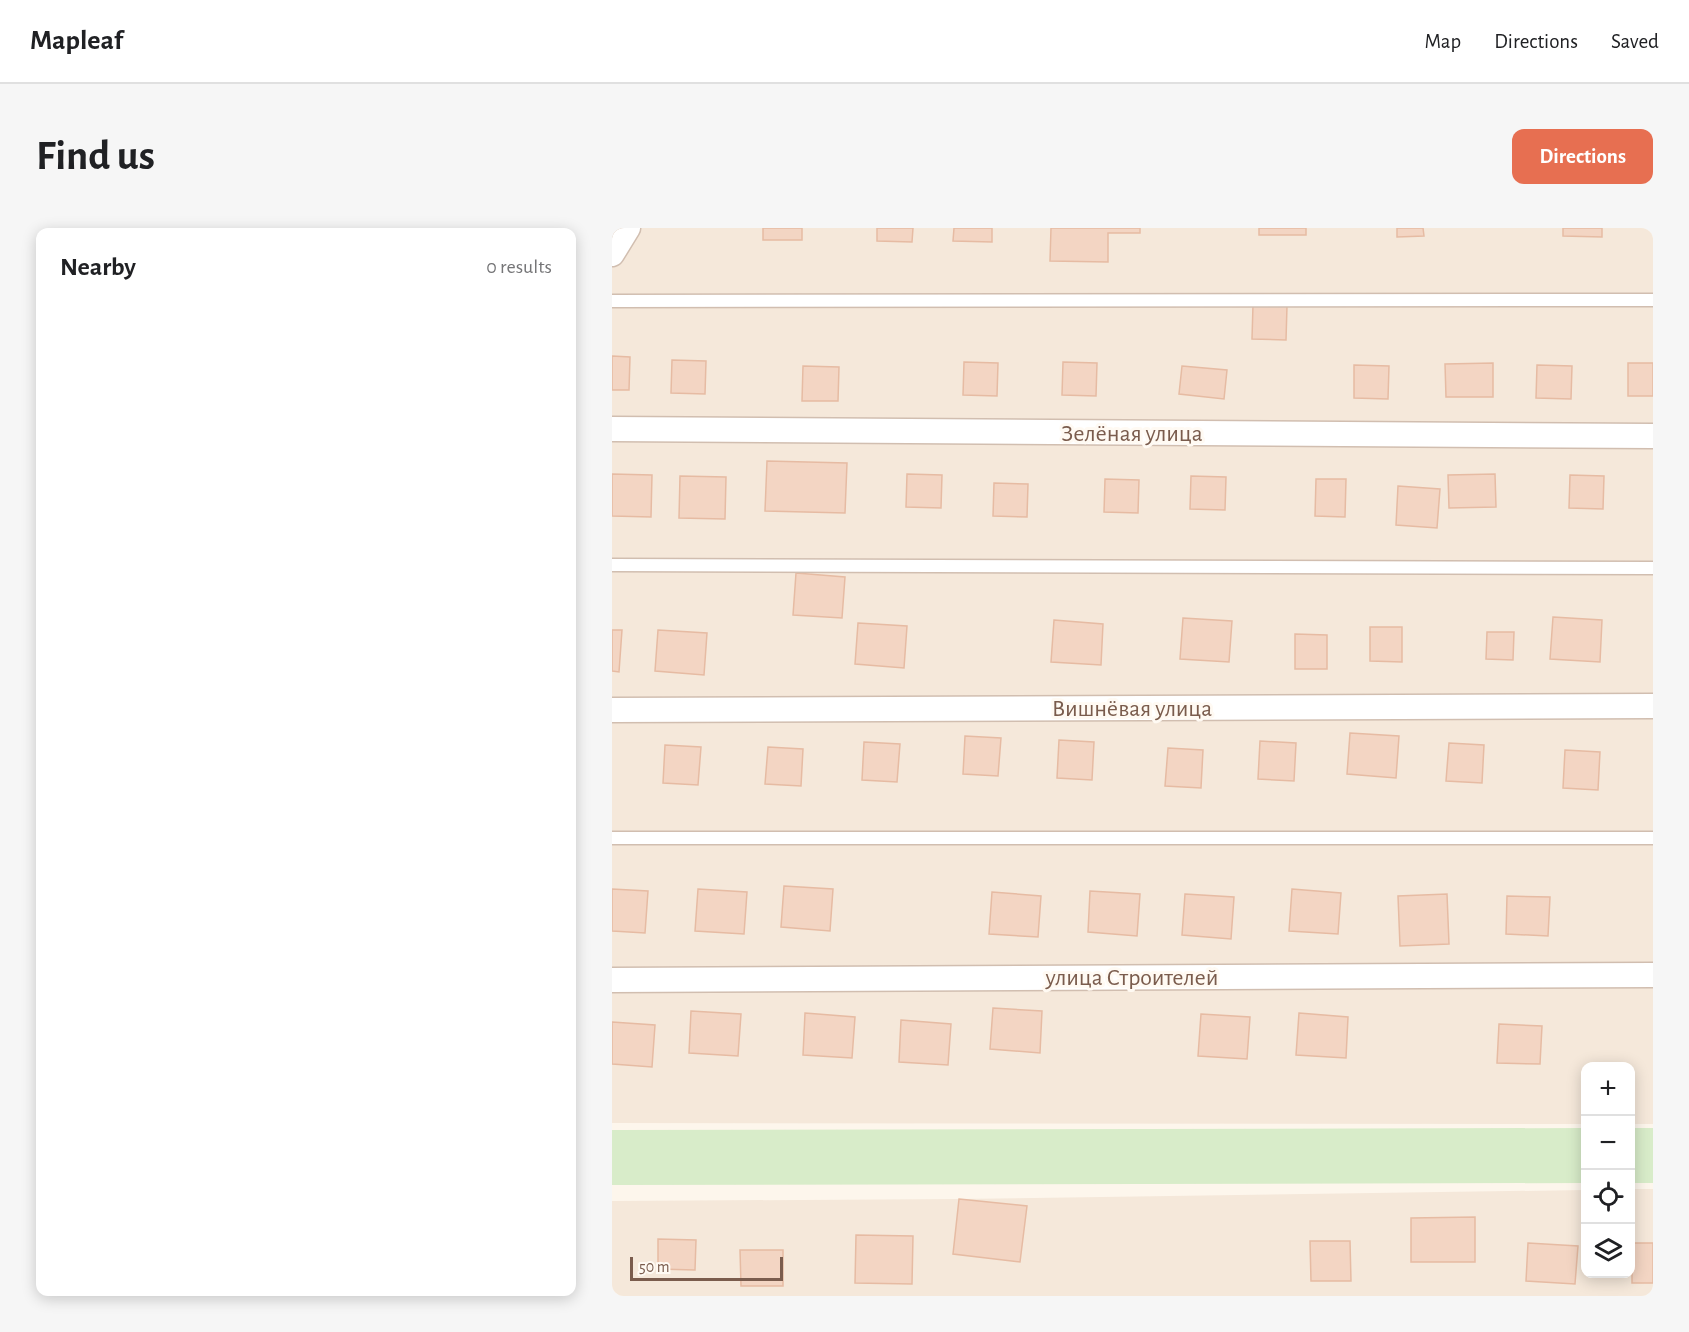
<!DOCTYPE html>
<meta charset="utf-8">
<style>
body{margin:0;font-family:"Alegreya Sans",sans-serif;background:#f6f6f6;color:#202124}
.controls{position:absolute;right:18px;bottom:18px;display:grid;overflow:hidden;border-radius:12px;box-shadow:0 3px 15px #0003}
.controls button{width:54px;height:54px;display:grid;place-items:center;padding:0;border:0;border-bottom:2px solid #e0e0e0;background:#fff;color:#202124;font:30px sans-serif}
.scale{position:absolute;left:18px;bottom:15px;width:153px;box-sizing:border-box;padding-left:6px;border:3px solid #7a5c4d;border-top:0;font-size:16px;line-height:21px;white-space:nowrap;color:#7a5c4d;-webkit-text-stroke:4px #fffaf3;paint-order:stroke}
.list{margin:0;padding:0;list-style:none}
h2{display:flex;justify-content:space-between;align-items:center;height:78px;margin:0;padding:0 24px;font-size:26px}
h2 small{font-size:20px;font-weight:400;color:#757577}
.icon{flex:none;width:33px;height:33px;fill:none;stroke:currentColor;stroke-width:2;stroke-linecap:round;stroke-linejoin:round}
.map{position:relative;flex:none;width:1041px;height:1068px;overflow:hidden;border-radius:12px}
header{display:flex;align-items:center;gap:36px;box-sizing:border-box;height:84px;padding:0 30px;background:#fff;border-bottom:2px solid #e0e0e0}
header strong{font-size:28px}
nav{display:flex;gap:33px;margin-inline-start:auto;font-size:21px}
.intro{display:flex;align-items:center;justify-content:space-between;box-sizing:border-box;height:144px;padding:0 36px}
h1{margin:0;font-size:42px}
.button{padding:15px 27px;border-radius:12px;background:#e76f51;color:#fff;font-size:21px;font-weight:700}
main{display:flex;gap:36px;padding:0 36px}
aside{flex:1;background:#fff;border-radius:12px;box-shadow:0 3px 15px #0003}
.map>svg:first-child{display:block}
.residential{fill:#f5e8da}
.green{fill:#d8ecc9}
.building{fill:#f3d5c3;stroke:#e6bba3;stroke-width:1.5}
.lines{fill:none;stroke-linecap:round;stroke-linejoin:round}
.lane-casing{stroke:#d1beb0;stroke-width:15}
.street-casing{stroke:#d1beb0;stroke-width:27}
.lane{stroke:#fff;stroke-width:12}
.street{stroke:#fff;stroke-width:24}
.labels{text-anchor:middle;stroke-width:6;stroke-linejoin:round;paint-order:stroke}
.street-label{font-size:24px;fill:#7a5c4d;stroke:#fffaf3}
</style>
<header>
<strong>Mapleaf</strong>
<nav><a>Map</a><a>Directions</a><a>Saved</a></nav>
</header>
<div class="intro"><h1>Find us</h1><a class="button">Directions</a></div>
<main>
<aside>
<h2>Nearby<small>0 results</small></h2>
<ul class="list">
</ul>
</aside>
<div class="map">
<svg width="1041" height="1068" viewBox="0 0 1041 1068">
<rect width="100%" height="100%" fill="#fdf6ec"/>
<g class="residential">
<polygon points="0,0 1041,0 1041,896 1019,896 1018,838 974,838 973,896 0,895"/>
<polygon points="1019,961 1041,961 1041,1068 0,1068 0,973 347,971 973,962 974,1046 1018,1046"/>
</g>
<g class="green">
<polygon points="973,900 973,955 0,957 0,902"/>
<rect x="1019" y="900" width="22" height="55"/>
</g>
<g class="building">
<rect x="151" y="0" width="39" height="12"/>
<polygon points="265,0 301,0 300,14 265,13"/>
<polygon points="342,0 380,0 380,14 341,13"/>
<polygon points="439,0 528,0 528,5 496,5 496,34 438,33"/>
<rect x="647" y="0" width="47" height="7"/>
<polygon points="785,0 811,0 812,8 785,9"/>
<polygon points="951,0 990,0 990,9 951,8"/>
<polygon points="641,77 675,78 674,112 640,111"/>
<polygon points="0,128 18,129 17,162 0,162"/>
<polygon points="60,132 94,133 93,166 59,165"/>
<polygon points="352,134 386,135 385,168 351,167"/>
<polygon points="451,134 485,135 484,168 450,167"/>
<polygon points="881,135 881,169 834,169 833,136"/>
<rect x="1016" y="135" width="25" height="33"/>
<polygon points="742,137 777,138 776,171 742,170"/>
<polygon points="925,137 960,138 959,171 924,170"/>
<polygon points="191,138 227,139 226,173 190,173"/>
<polygon points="570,138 615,142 612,171 567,166"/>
<polygon points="155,233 235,235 233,285 153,283"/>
<polygon points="0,246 40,247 39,289 0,288"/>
<polygon points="295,246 330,247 329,280 294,279"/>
<polygon points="883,246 884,279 837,280 836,247"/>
<polygon points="958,247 992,248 991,281 957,280"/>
<polygon points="68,248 114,249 113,291 67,290"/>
<polygon points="579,248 614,249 613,282 578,281"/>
<polygon points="493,251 527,252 526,285 492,284"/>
<polygon points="704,251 734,251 733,289 703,288"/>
<polygon points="382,255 416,256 415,289 381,288"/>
<polygon points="786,258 828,261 825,300 784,297"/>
<polygon points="184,345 233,349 230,390 181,387"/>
<polygon points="941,389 990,392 988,434 938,431"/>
<polygon points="571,390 620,393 617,434 568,431"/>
<polygon points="442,392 491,396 489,437 439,434"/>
<polygon points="246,395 295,398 292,440 243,436"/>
<polygon points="758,399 790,399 790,434 758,433"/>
<polygon points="0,402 10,402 7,444 0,443"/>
<polygon points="46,402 95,405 92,447 43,443"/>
<polygon points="875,404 902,404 901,432 874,431"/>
<polygon points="683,406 715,407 715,441 683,441"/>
<polygon points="738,505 787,508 784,550 735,546"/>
<polygon points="353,508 389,510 386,548 351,546"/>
<polygon points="447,512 482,514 480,552 445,550"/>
<polygon points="648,513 684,515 682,553 646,551"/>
<polygon points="252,514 288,516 285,554 250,552"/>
<polygon points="837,515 872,517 870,555 834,553"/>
<polygon points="53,517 89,519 86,557 51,555"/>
<polygon points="156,519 191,521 189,558 153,556"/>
<polygon points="556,520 591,522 589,560 553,558"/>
<polygon points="953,522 988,524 986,562 951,560"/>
<polygon points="172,658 221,661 218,703 169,699"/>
<polygon points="0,661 36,663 33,705 0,703"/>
<polygon points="86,661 135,664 132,706 83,703"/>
<polygon points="680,661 729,665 726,706 677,703"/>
<polygon points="478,663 528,666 525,708 476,704"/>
<polygon points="380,664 429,668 426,709 377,706"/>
<polygon points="573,666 622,669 619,711 570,707"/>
<polygon points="835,666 837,716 788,718 786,668"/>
<polygon points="895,668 938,669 936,708 894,706"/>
<polygon points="381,780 430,783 428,825 378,821"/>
<polygon points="79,783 129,786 126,828 77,825"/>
<polygon points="193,785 243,789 240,830 191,827"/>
<polygon points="687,785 736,789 734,830 684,827"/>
<polygon points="589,786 638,789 635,831 586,828"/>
<polygon points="289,792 339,796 336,837 287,834"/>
<polygon points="0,794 43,797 40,839 0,836"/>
<polygon points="887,796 930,798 928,836 885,835"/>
<polygon points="347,971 415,978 408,1034 341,1026"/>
<polygon points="863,989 863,1034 799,1034 799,990"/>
<polygon points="244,1007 301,1008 300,1056 243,1055"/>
<polygon points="46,1011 84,1012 83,1042 46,1041"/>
<polygon points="698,1013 738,1013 739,1053 699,1053"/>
<polygon points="916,1015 966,1018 963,1056 914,1053"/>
<rect x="1020" y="1015" width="21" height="40"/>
<polygon points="128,1022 171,1022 171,1058 129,1058"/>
</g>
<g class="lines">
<g class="lane-casing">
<g id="lane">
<polyline points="0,73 1041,72"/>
<polyline points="0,337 1041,340"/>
<polyline points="0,610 1041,610"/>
</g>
</g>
<g class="street-casing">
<g id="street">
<polyline points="0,26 16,0"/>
<polyline points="0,201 1041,208"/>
<polyline points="0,482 1041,478"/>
<polyline points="0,752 1041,747"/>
</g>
</g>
<use href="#lane" class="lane"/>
<use href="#street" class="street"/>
</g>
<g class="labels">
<g class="street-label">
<text x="520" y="213">Зелёная улица</text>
<text x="520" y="488">Вишнёвая улица</text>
<text x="520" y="757">улица Строителей</text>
</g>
</g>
</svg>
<div class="controls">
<button>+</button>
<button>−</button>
<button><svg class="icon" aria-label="locate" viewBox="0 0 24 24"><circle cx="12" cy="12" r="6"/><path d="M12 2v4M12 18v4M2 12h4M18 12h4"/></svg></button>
<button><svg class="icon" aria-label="layers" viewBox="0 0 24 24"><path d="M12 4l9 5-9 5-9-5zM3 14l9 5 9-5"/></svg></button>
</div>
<div class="scale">50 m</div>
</div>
</main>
